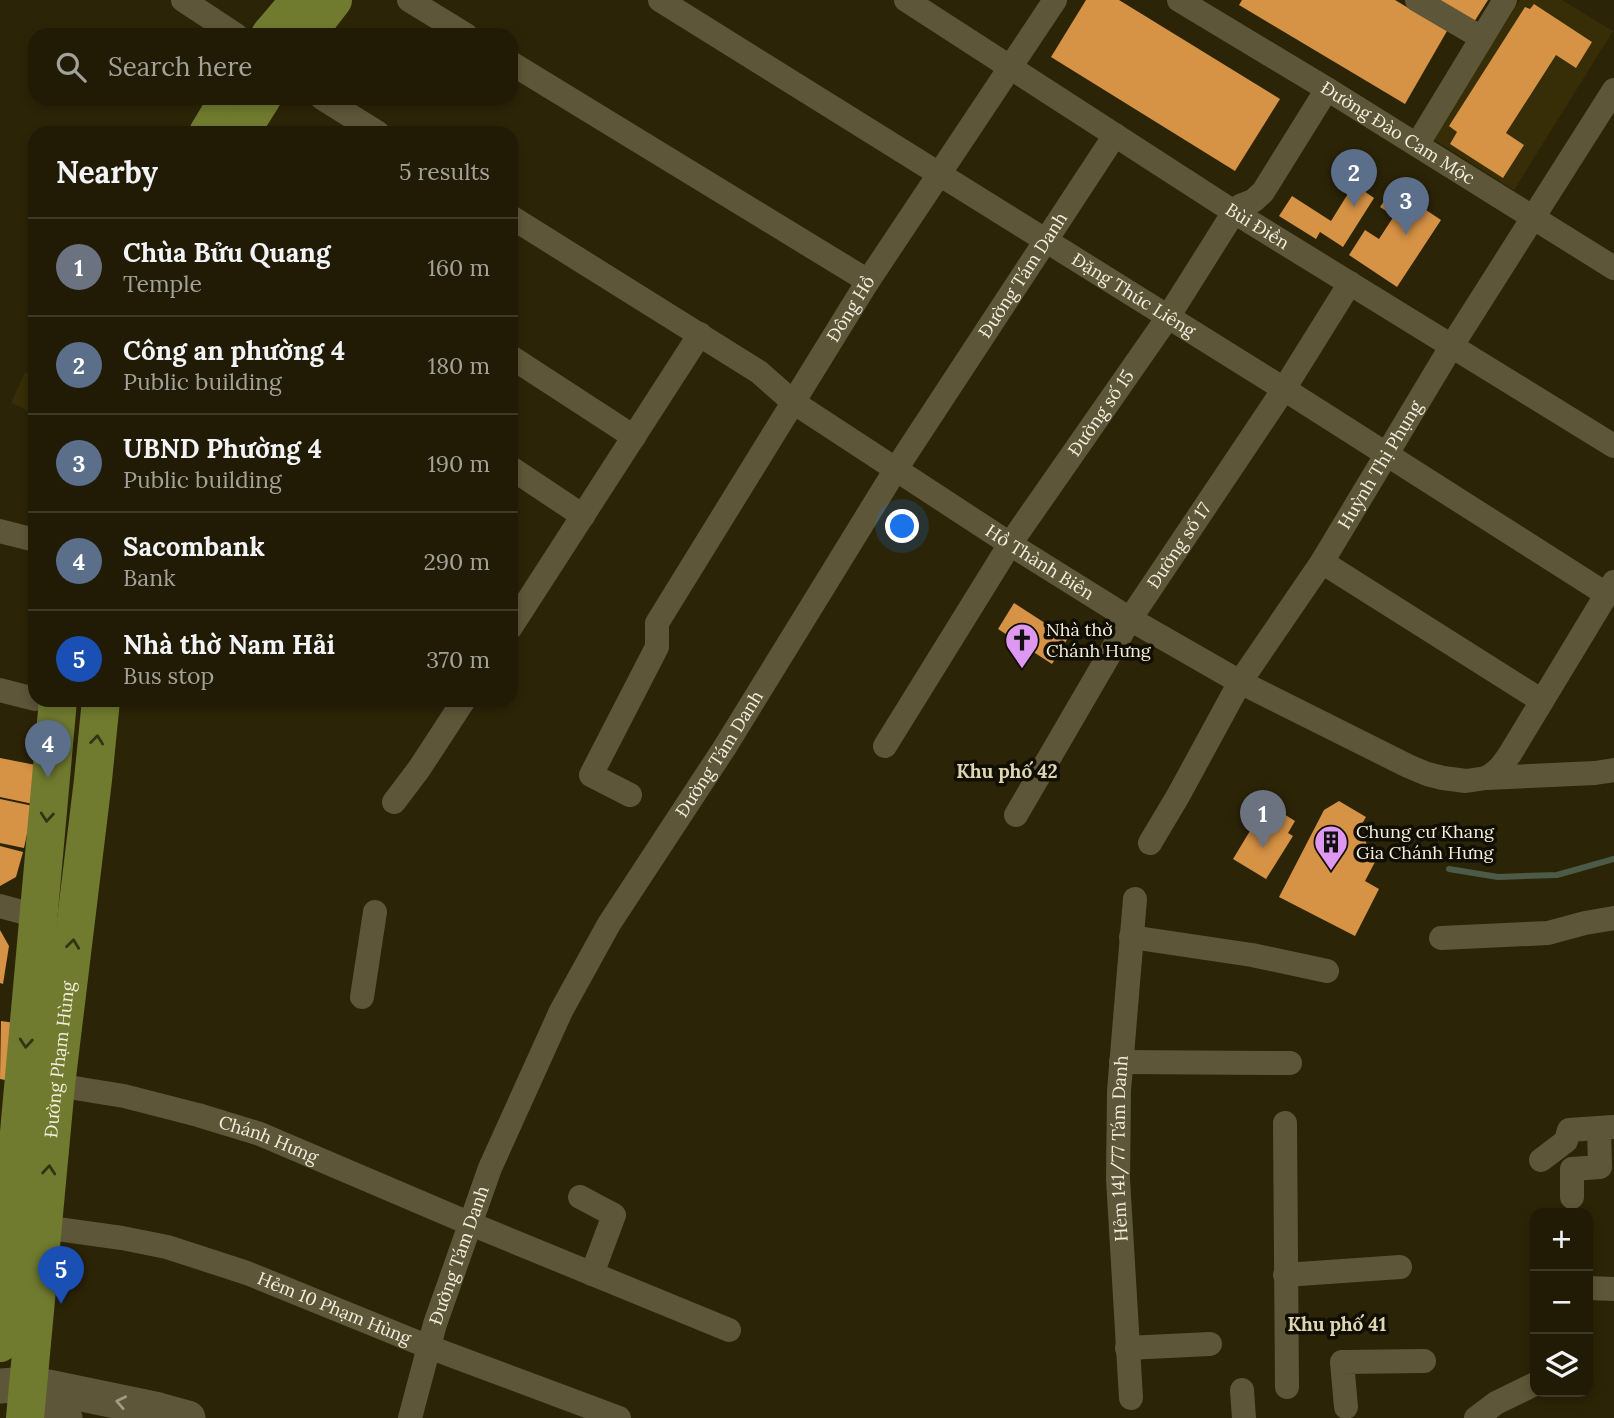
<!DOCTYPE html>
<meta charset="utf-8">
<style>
body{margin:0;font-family:Lora,serif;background:#2d2813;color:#f1f3f6}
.controls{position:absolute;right:21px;bottom:21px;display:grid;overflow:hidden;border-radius:14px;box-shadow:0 4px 10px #0003}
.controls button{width:63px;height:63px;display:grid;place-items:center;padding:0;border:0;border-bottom:2px solid #3e3927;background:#211b05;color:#f1f3f6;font:35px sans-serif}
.you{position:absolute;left:903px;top:527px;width:24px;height:24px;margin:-18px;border:5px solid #fff;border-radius:50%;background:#1a73e8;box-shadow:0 0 0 10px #1a73e833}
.badge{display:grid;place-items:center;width:46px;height:46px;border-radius:50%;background:#2563eb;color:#fff;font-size:23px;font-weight:700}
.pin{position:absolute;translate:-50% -58px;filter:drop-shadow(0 2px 4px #0008)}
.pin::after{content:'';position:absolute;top:37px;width:24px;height:21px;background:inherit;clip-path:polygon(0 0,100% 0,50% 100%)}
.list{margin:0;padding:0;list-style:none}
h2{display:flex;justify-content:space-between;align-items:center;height:91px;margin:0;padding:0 28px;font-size:30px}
h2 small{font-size:23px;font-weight:400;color:#a2a19a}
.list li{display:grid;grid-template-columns:46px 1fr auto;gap:21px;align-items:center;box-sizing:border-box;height:98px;padding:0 28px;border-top:2px solid #3e3927}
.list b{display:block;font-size:26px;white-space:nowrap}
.list p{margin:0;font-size:23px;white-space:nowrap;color:#a2a19a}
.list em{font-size:23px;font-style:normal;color:#a2a19a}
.icon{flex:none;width:38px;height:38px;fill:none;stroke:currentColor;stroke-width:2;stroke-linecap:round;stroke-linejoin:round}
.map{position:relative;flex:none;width:1614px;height:1418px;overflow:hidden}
.search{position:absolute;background:#211b05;box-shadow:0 4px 10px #0003;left:28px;top:28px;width:490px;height:77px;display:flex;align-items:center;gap:18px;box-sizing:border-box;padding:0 24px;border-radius:21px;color:#a2a19a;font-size:26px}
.panel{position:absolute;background:#211b05;box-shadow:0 4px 10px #0003;left:28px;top:126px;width:490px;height:581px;border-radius:21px}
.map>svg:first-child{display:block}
.built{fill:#372d06}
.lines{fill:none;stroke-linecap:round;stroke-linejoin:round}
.stream{stroke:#4b5b48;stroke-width:6}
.building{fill:#d69245}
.minor{stroke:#5e5639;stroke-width:24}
.secondary{stroke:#5e5639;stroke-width:35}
.primary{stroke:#717b2f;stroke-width:38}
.oneway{stroke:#333413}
.oneway2{stroke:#a19b83}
.labels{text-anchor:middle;stroke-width:7;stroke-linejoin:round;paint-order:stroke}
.street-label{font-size:18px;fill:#f3efde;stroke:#110e04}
.poi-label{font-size:18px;fill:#f3efde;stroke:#110e04;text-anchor:start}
.neighbourhood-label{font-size:19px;font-weight:bold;fill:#ded5b3;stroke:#110e04}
</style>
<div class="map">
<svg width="1614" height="1418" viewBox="0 0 1614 1418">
<rect width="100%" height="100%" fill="#2c2407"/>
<g class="built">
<polygon points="1520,0 1562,0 1613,31 1514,190 1433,139"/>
<polygon points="25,372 35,377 35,414 11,403"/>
</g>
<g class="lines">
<polyline class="stream" points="1449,869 1498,877 1557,875 1614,859"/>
</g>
<g class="building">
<polygon points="1086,0 1119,0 1280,99 1235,171 1051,57"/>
<polygon points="1242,0 1395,0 1447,31 1405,104 1239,5"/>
<polygon points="1439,0 1488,0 1474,22"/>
<polygon points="1534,4 1592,42 1576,68 1556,55 1506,133 1524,145 1503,178 1450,144 1457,132 1449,126 1525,7 1530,9"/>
<polygon points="1354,184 1374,198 1343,247 1320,232 1316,239 1279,216 1292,196 1331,221"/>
<polygon points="1393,188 1441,220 1397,287 1349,255 1365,230 1379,239 1394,216 1380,207"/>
<polygon points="1014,603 1068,638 1052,664 998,629"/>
<polygon points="0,758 46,767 38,805 0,797"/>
<polygon points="0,799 33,806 24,848 0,843"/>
<polygon points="1339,801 1366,817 1356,834 1364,838 1375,862 1365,881 1379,889 1355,936 1279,897 1324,810"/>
<polygon points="1271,806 1295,821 1288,833 1293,836 1266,879 1233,859 1259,816 1263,818"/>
<polygon points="0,846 23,852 16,877 0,886"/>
<polygon points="0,930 9,946 3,984 0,983"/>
<polygon points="1,1021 15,1023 5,1080 0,1079"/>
</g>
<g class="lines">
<g class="minor">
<polyline points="183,0 236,35"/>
<polyline points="409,0 466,35"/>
<path id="s1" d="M660 0 1284 389 1606 594"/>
<path id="s2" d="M906 0 1234 212 1614 446"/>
<path id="s3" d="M1179 0 1327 89 1614 268"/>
<polyline points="1417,0 1482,38"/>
<polyline points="511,63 868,281"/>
<polyline points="322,98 378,133"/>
<polyline points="1417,145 1505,0"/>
<path id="s4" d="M511 217 759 372 793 402 1010 544 1130 619 1240 682 1408 766 1427 774 1443 778 1466 781 1486 778 1595 773 1614 770"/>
<polyline points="511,357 634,437"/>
<polyline points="511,468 583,516"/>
<polyline points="0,531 35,540"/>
<polyline points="1322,562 1542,701"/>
<polyline points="511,627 700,334"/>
<polyline points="0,690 35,699"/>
<path id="s5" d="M885 746 1010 544 1168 317 1234 212 1240 206 1253 201 1263 192 1327 89"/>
<path d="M1486 778C1498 772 1503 764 1510 754L1614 582"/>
<path id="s6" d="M630 795 591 775 657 647V623L868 281 1055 0"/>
<polyline points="394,802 419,769 464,700"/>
<path id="s7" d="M1016 815 1130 619 1284 389 1350 283"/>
<path id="s8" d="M1150 843 1178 796 1240 682 1322 562 1451 347 1614 90"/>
<polyline points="0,906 37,916"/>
<polyline points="1131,937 1252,955 1327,971"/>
<polyline points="1441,938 1548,933 1585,923 1614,918"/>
<polyline points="362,997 375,912"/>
<polyline points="1121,1062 1290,1063"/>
<path id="s9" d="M56 1085 124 1096 198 1115 260 1134 471 1224 729 1330"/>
<polyline points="1285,1123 1287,1387"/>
<polyline points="1541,1160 1566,1141 1569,1130 1613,1127"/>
<polyline points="580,1197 614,1215 592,1274"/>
<polyline points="1572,1197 1572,1169 1600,1167 1599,1128"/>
<path id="s10" d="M43 1227 122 1238 167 1247 247 1273 429 1347 619 1418"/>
<polyline points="1285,1275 1400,1267"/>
<polyline points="1588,1288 1614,1289"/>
<polyline points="1127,1348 1210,1344"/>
<polyline points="1242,1390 1244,1418"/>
<path id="s11" d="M1131 1398 1118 1179 1119 1091 1135 899"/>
<polyline points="1346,1407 1342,1362 1424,1361"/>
<path id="s12" d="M410 1418 435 1324 490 1168 561 1011 609 924 725 747 896 469 1115 135"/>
<polyline points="1476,1418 1496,1403 1535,1384"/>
</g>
<g class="secondary">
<polyline points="0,1386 28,1384 48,1387 159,1410 188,1418"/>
<polyline points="31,1418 53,1415 65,1418"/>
</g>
<g class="primary">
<polyline points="270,35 300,0"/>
<polyline points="306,35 333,0"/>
<polyline points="208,133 229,98"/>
<polyline points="240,133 262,98"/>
<polyline points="0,1343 58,700"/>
<path id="s13" d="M25 1418 56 1085 93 780 101 700"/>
</g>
</g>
<defs><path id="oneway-chevron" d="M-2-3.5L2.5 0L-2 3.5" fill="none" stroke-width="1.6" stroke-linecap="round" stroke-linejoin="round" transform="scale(1.75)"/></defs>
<g class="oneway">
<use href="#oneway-chevron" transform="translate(97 740) rotate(-84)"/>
<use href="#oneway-chevron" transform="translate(47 817) rotate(95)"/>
<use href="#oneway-chevron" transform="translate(73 944) rotate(-83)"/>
<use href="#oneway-chevron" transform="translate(26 1043) rotate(95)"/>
<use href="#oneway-chevron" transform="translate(49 1170) rotate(-85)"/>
</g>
<use class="oneway2" href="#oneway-chevron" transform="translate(121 1402) rotate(-168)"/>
<defs>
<g id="church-pin" transform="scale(1.75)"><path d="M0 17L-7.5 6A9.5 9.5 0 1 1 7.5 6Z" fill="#df98f1" stroke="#110e04"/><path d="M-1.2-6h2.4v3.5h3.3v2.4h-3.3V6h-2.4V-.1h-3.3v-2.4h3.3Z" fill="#111"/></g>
<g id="building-pin" transform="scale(1.75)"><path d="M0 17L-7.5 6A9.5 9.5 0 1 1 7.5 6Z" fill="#df98f1" stroke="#110e04"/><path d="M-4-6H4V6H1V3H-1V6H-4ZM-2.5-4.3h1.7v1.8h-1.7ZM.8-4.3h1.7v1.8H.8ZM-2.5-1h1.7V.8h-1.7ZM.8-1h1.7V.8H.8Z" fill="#111"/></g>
</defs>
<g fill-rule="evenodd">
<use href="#church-pin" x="1022" y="640"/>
<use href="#building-pin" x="1331" y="842"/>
</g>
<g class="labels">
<g class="street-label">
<text dy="6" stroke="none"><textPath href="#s3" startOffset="256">Đường Đào Cam Mộc</textPath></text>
<text dy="6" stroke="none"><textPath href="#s2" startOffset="418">Bùi Điền</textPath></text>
<text dy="6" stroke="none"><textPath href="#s12" startOffset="1304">Đường Tám Danh</textPath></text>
<text dy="6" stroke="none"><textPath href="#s1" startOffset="558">Đặng Thúc Liêng</textPath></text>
<text dy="6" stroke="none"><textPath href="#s6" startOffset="581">Đông Hồ</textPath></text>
<text dy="6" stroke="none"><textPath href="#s5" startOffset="397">Đường số 15</textPath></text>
<text dy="6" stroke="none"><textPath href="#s8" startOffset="443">Huỳnh Thị Phụng</textPath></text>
<text dy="6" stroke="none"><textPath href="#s7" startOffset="315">Đường số 17</textPath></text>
<text dy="6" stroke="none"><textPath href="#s4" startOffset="632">Hồ Thành Biên</textPath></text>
<text dy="6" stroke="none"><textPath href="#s12" startOffset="737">Đường Tám Danh</textPath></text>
<text dy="6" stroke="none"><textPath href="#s13" startOffset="360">Đường Phạm Hùng</textPath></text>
<text dy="6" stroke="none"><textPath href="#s9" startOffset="220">Chánh Hưng</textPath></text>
<text dy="6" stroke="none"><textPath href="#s11" startOffset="250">Hẻm 141/77 Tám Danh</textPath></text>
<text dy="6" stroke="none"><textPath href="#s12" startOffset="170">Đường Tám Danh</textPath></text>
<text dy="6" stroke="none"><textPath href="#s10" startOffset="304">Hẻm 10 Phạm Hùng</textPath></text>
</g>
<g class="poi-label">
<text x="1046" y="636">Nhà thờ<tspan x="1046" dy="21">Chánh Hưng</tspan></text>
<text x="1356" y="838">Chung cư Khang<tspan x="1356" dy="21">Gia Chánh Hưng</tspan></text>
</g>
<g class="neighbourhood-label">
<text x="1007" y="778">Khu phố 42</text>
<text x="1337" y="1331">Khu phố 41</text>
</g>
</g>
</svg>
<div class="controls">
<button>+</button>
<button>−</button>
<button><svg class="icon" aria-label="layers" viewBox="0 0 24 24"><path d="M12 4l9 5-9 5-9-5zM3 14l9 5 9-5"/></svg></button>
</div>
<div class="you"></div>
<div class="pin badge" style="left:1263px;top:848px;background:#6b7280">1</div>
<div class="pin badge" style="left:1354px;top:207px;background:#5c6f8a">2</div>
<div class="pin badge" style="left:1406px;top:235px;background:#5c6f8a">3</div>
<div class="pin badge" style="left:48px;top:778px;background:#5c6f8a">4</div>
<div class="pin badge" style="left:61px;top:1304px;background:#1a4fb4">5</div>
<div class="search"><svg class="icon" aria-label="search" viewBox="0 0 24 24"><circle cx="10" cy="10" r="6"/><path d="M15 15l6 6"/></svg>Search here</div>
<section class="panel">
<h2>Nearby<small>5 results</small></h2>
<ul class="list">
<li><span class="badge" style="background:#6b7280">1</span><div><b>Chùa Bửu Quang</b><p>Temple</p></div><em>160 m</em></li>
<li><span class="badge" style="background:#5c6f8a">2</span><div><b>Công an phường 4</b><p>Public building</p></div><em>180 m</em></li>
<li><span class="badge" style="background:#5c6f8a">3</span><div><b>UBND Phường 4</b><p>Public building</p></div><em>190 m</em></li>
<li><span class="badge" style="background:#5c6f8a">4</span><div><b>Sacombank</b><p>Bank</p></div><em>290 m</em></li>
<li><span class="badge" style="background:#1a4fb4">5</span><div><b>Nhà thờ Nam Hải</b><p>Bus stop</p></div><em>370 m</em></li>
</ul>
</section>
</div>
